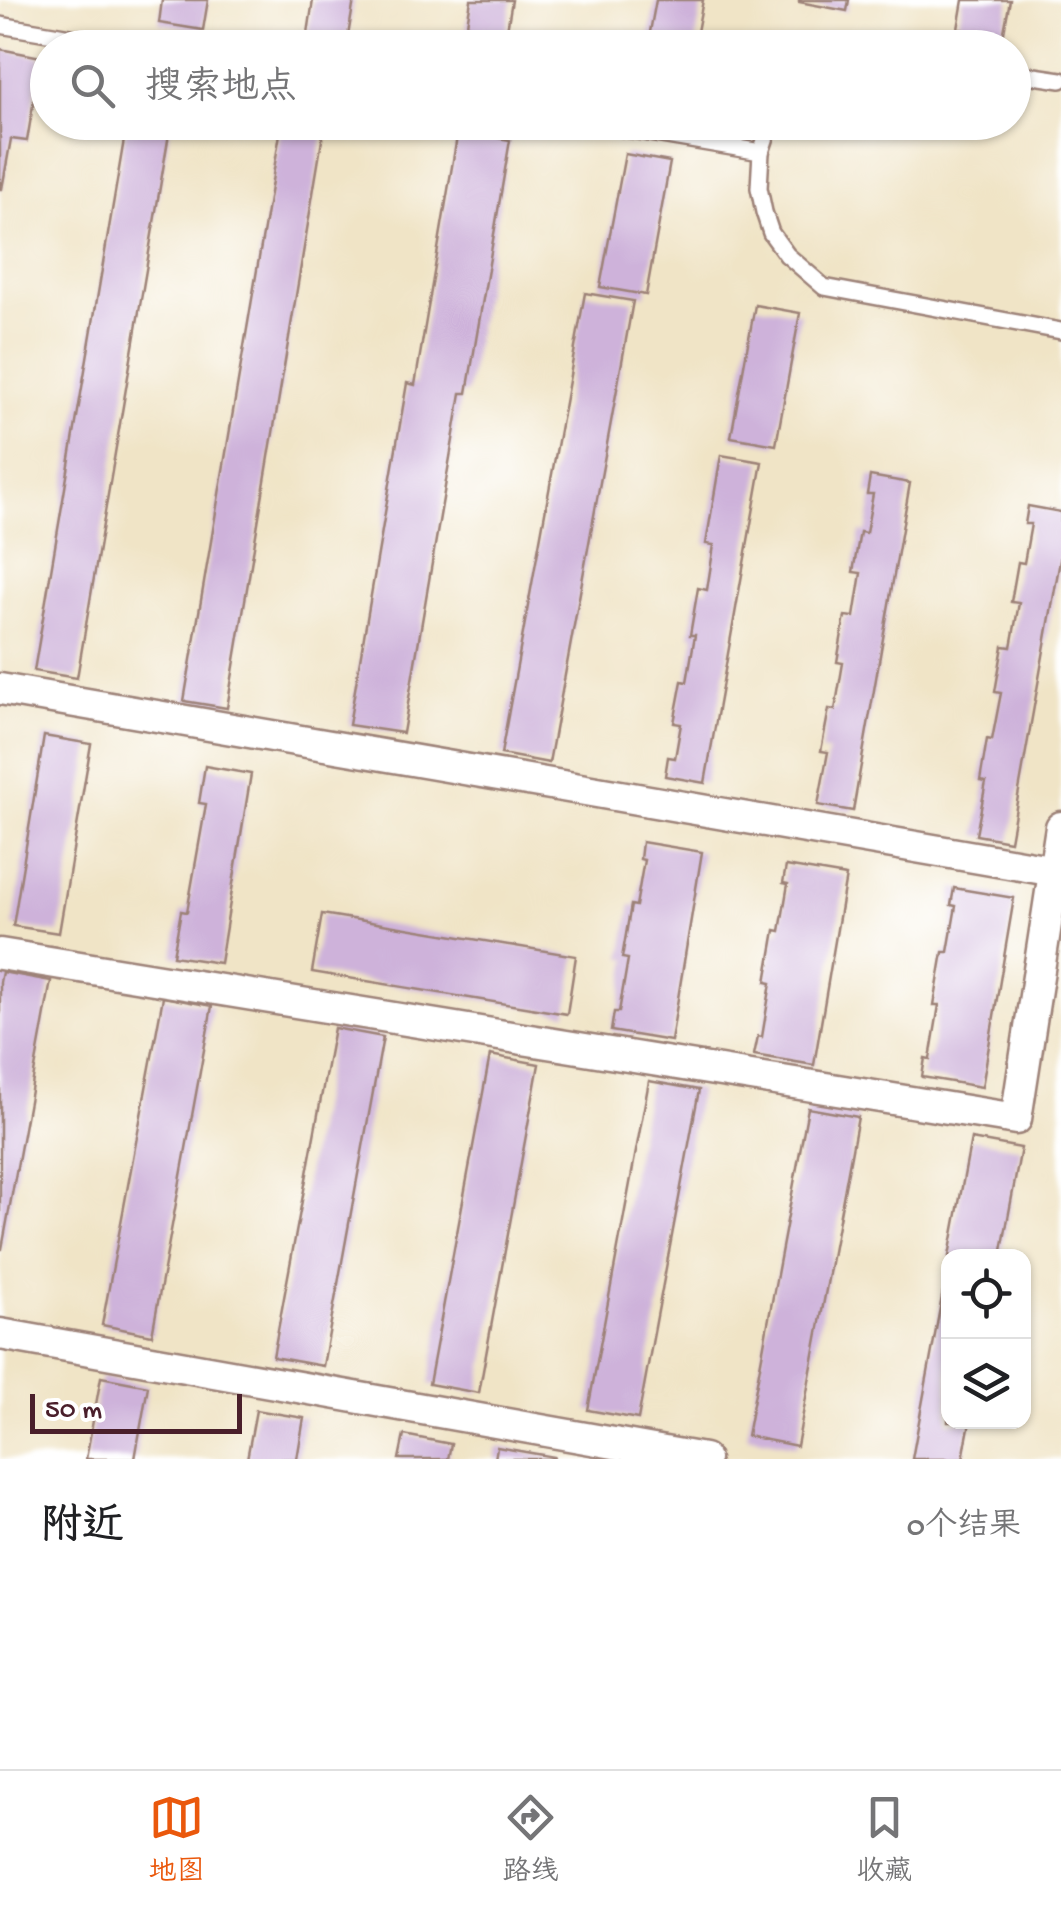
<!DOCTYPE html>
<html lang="zh">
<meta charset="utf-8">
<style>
body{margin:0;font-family:"Gochi Hand","LXGW WenKai TC",sans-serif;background:#f2f2f2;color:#202124}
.controls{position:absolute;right:30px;bottom:30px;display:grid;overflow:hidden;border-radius:20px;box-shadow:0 2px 8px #0004}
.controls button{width:90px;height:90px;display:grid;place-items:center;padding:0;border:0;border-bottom:2px solid #e0e0e0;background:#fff;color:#202124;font:50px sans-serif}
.scale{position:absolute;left:30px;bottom:25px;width:212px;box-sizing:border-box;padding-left:10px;border:5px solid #4a1f2b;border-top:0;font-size:28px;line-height:35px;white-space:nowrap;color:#4a1f2b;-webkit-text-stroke:8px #fff;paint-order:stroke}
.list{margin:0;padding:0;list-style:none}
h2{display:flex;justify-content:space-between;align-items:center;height:130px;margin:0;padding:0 40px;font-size:42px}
h2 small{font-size:32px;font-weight:400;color:#757577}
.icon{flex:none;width:55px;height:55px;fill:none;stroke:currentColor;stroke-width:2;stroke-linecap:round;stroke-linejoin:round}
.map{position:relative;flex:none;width:1061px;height:1459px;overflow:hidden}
.search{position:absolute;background:#fff;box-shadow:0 2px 8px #0004;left:30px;right:30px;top:30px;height:110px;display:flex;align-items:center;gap:25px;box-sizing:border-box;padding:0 35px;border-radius:55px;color:#757577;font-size:38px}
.sheet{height:310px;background:#fff}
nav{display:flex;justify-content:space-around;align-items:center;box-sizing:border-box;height:140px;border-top:2px solid #e0e0e0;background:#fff;font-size:28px;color:#757577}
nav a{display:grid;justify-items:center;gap:5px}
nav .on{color:#ea580c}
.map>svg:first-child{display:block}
.building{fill:#ceb2da}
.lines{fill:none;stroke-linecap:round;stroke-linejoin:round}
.lane-casing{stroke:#9d8278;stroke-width:20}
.street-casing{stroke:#9d8278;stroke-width:35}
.lane{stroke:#fff;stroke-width:15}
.street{stroke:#fff;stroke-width:30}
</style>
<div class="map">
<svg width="1061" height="1459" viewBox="0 0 1061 1459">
<rect width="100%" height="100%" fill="#fff"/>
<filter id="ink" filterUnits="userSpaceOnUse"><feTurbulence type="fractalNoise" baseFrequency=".01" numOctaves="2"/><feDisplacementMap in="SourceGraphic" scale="20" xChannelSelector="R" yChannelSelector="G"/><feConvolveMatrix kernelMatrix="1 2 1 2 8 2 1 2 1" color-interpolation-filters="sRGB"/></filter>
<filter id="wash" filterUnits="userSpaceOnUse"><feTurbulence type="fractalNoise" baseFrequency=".0048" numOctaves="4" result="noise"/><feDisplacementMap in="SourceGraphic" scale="40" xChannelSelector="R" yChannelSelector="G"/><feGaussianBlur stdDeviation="2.25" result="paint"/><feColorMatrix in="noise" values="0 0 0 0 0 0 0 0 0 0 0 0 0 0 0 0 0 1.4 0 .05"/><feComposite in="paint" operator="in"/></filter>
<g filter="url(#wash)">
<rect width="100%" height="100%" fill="#f0e4c6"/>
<g id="blocks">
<g class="building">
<polygon points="162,0 208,0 203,30 159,23"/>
<polygon points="313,0 354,0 346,48 306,47"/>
<polygon points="471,0 512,0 504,48 463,48"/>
<polygon points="656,0 703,0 694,48 647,48"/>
<polygon points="799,0 849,0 847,11 799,2"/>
<polygon points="963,0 1010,0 1003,37 958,29"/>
<polygon points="0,49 41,57 27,141 11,139 2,189 0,189"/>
<polygon points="127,122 171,122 77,678 34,671"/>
<polygon points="282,122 325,122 227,708 184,701"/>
<polygon points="458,131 510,140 467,393 461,393 403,733 349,725 407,383 415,385"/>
<polygon points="625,154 670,162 646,295 600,287"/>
<polygon points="585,293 633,301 549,763 501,754"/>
<polygon points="755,305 800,313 776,445 731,437"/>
<polygon points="721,455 762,462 705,783 665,776 668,757 675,758 681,724 674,723 682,681 687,682 695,635 690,635 698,588 707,590 714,545 706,544"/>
<polygon points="870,476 910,483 853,811 818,805 828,752 821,751 829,709 835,710 843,663 837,662 845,616 854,617 861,573 853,572 860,532 866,533 873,494 867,494"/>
<polygon points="1028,506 1061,512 1061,555 1010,841 976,835 986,782 980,781 987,739 992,740 1001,693 995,692 1003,646 1011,647 1019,603 1011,602 1018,562 1024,563 1031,524 1025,524"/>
<polygon points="44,736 91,744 59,933 13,926"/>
<polygon points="205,766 251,774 220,963 173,956 181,911 187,912 206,804 199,803"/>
<polygon points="642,842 702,852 671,1041 611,1031 614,1012 619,1012 628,959 622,958 631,905 636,906 644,860 640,859"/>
<polygon points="786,866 846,876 814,1065 754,1055 758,1036 762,1037 771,983 766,982 775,930 780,931 788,884 783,883"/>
<polygon points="954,888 1014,898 982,1087 922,1077 925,1058 930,1059 939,1005 934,1005 943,952 948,952 956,906 951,905"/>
<polygon points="322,914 576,956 567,1014 312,972"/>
<polygon points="2,972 51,981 2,1249 0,1249 0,982"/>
<polygon points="163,997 212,1006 152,1335 102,1325"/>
<polygon points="334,1028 383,1037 323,1366 273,1357"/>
<polygon points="490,1055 539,1064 479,1393 429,1384"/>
<polygon points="649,1081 699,1090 638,1419 588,1410"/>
<polygon points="808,1108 858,1117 797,1446 747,1436"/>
<polygon points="971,1139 1021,1148 1001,1256 949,1256"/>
<polygon points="947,1270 948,1271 948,1422 970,1422 963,1459 912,1459"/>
<polygon points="101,1377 148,1386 135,1459 86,1459"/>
<polygon points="256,1410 304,1418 297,1459 247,1459"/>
<polygon points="404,1435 451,1444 448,1459 399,1459"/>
<polygon points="497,1447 554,1457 553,1459 495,1459"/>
</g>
</g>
</g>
<g filter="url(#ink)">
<use href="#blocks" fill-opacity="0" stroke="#9d8278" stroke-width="2.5"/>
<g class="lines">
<g class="lane-casing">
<g id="lane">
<polyline points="0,25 136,48"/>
<polyline points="1014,73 1061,80"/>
<polyline points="584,122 761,152"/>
<polyline points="771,122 761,152 759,188 764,212 771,233 787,255 824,287 1061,331"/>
</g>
</g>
<g class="street-casing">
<g id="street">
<polyline points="0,689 1061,872"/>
<polyline points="0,954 1016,1119 1061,827"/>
<polyline points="0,1334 704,1459"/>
</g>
</g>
<use href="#lane" class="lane"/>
<use href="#street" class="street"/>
</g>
</g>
</svg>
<div class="controls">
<button><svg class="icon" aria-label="locate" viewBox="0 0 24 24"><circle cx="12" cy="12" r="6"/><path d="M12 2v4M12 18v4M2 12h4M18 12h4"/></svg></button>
<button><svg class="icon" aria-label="layers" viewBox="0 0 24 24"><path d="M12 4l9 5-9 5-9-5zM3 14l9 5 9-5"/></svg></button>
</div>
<div class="scale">50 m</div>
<div class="search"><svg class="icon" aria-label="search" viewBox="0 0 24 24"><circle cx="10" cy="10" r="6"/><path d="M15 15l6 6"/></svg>搜索地点</div>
</div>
<section class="sheet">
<h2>附近<small>0个结果</small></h2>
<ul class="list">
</ul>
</section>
<nav>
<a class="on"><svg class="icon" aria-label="map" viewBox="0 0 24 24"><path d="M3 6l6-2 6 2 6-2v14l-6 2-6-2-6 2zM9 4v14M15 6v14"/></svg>地图</a>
<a><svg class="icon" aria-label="directions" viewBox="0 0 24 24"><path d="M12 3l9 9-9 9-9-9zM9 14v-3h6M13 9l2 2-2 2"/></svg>路线</a>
<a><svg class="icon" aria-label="saved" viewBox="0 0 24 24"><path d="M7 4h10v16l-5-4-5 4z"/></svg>收藏</a>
</nav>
